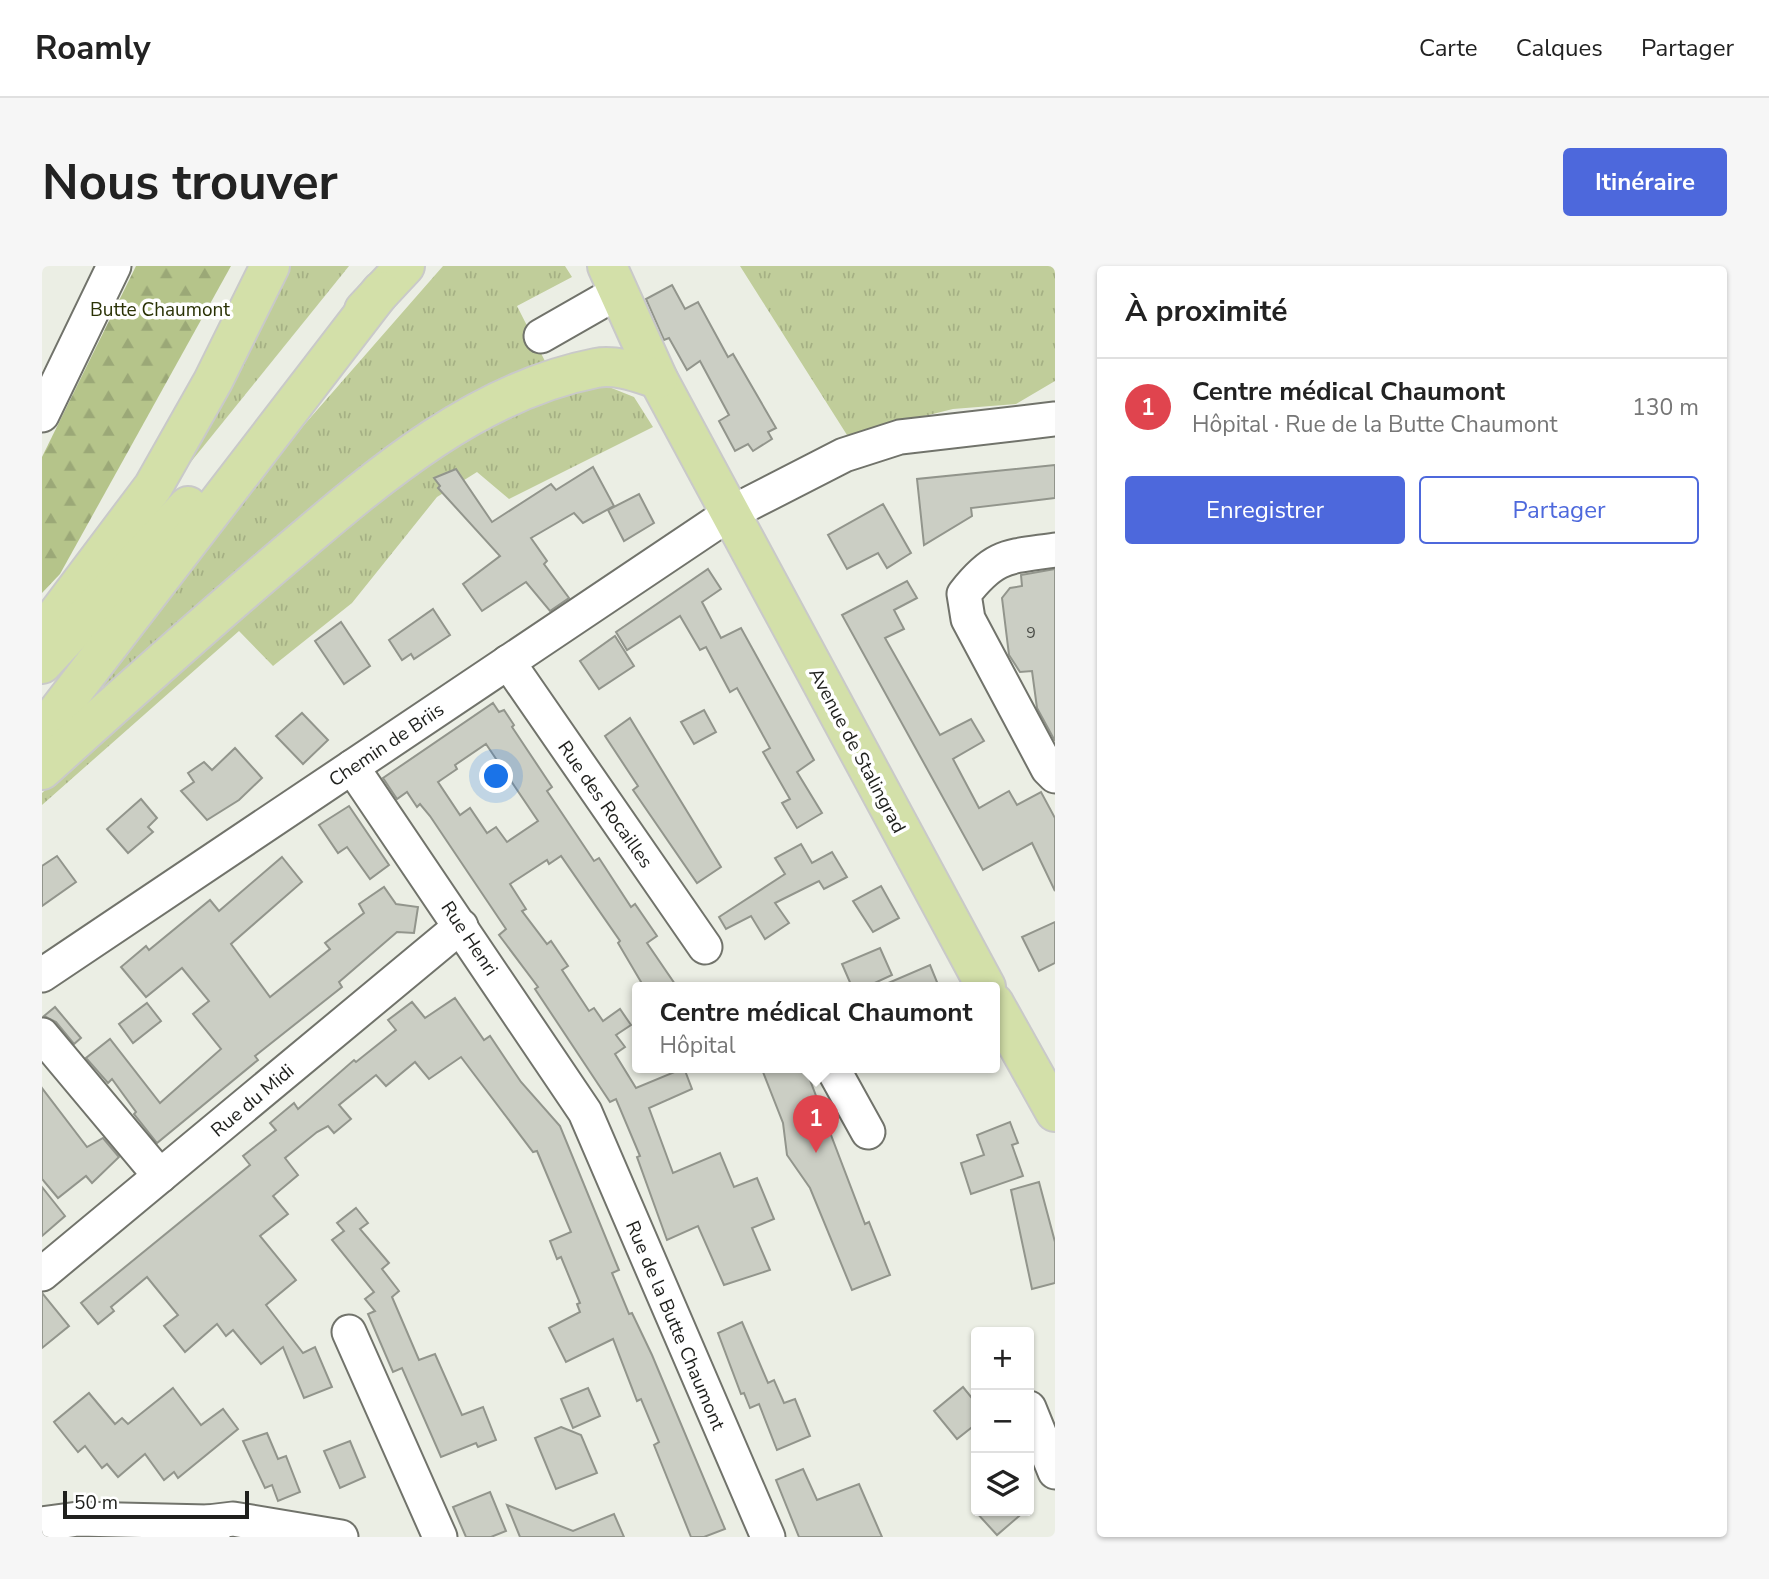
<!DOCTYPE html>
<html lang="fr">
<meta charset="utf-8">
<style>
body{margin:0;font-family:"Nunito Sans",sans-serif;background:#f6f6f6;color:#222}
.controls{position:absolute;right:21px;bottom:21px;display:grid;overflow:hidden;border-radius:7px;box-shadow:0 2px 5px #0004}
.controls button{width:63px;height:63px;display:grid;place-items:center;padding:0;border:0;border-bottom:2px solid #e0e0e0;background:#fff;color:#222;font:35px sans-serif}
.scale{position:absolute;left:21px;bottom:18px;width:186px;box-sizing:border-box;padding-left:7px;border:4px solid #1f201d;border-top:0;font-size:19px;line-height:24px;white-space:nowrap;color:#1f201d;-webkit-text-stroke:5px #fff;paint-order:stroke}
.you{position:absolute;left:455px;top:511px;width:24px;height:24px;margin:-18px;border:5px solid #fff;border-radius:50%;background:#1a73e8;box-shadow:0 0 0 10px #1a73e833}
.badge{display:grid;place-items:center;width:46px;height:46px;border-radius:50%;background:#4d68dc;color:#fff;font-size:23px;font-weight:700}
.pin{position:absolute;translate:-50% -58px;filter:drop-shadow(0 2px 4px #0008)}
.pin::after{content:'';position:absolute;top:37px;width:24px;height:21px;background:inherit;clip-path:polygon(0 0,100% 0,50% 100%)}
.popup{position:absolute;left:590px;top:716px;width:368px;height:91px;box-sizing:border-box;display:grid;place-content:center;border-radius:7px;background:#fff;filter:drop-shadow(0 2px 5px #0005);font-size:23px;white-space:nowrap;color:#767676}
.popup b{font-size:26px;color:#222}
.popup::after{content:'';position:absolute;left:50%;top:100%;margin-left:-14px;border:14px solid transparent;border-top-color:#fff}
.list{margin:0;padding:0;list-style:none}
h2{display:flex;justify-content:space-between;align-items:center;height:91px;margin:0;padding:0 28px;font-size:30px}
h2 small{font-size:23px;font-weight:400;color:#767676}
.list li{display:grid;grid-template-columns:46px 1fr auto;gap:21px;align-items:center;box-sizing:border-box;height:98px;padding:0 28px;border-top:2px solid #e0e0e0}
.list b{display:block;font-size:26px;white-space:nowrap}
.list p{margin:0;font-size:23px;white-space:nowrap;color:#767676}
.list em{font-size:23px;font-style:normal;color:#767676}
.actions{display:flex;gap:14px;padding:21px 28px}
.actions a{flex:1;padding:16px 0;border:2px solid #4d68dc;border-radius:7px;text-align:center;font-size:24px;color:#4d68dc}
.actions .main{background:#4d68dc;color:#fff}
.icon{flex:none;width:38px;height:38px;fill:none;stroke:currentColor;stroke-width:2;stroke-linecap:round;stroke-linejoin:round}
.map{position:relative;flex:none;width:1013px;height:1271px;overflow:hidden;border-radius:7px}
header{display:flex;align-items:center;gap:42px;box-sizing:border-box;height:98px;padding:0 35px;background:#fff;border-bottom:2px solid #e0e0e0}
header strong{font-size:33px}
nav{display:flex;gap:38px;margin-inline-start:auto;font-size:24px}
.intro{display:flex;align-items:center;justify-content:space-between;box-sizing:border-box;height:168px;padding:0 42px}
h1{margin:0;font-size:49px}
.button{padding:18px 32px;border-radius:7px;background:#4d68dc;color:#fff;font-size:24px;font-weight:700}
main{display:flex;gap:42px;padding:0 42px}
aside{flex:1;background:#fff;border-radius:7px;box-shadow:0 2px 5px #0004}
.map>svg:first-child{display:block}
.grass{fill:url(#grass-tufts)}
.forest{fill:url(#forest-firs)}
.building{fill:#cbcec4;stroke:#92958c;stroke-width:2;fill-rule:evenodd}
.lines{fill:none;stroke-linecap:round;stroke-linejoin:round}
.minor-casing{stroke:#71736b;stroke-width:37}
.major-casing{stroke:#c9c9c9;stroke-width:42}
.minor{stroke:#fff;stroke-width:33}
.major{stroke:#d3e0a9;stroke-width:38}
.labels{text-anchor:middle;stroke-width:7;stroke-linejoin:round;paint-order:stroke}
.number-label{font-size:16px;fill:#4a4c47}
.park-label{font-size:19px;fill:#2a3205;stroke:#fff}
.street-label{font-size:19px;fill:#1f201d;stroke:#fff}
</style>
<header>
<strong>Roamly</strong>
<nav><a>Carte</a><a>Calques</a><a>Partager</a></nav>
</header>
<div class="intro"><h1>Nous trouver</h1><a class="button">Itinéraire</a></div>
<main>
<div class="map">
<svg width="1013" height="1271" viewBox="0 0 1013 1271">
<defs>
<pattern id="grass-tufts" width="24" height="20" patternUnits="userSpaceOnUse" patternTransform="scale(1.75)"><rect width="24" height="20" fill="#c0cd9a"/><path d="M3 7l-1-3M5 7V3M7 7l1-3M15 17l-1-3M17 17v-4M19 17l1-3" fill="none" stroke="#a5b084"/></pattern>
<pattern id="forest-firs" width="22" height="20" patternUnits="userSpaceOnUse" patternTransform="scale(1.75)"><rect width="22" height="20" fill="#b5c48a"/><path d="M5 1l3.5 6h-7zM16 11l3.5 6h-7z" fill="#9ba877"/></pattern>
</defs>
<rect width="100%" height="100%" fill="#ebeee4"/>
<g class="grass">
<polygon points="237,0 307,0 127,223"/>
<polygon points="401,0 523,0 530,11 475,40 508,105 257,254 61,422 66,404 262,159"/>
<polygon points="698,0 1013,0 1013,115 974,138 911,143 805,169"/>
<polygon points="562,119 592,131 611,161 467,233 435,206 395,231 310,337 231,400 197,365 0,539 0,527 199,346 398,181 507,131"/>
</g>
<polygon class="forest" points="94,0 189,0 18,308 0,327 0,191"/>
<g class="building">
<polygon points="630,19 643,43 656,36 686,91 691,88 734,162 726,166 730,173 711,185 706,178 693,185 677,155 687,149 658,95 645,104 627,72 622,74 604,33"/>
<polygon points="1013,199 1013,232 929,242 930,250 882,279 875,213"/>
<polygon points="551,201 572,240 541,257 532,247 489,272 505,295 502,298 527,332 508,345 484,316 440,345 421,318 458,290 396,222 398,220 392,212 414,203 450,256 509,218 514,224"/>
<polygon points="597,228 612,257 582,275 566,244"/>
<polygon points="841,238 869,287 845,302 836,287 805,303 786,269"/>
<polygon points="666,303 679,323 660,336 679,372 699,362 772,494 755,506 780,547 755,562 740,537 748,533 721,486 728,482 695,422 688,426 664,381 658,384 638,350 585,384 574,366"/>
<polygon points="1013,303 1013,475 995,442 990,405 978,406 967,389 960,332 968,322 980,320 979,309"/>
<polygon points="865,315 875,332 852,344 862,363 843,372 898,469 929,453 942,475 911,493 937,542 967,525 975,539 999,526 1013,552 1013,625 990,577 941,604 800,349"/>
<polygon points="391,343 408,369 372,393 369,388 360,394 347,374"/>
<polygon points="299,356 328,400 302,418 273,375"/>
<polygon points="573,370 592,400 557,423 538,395"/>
<path d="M451 437 457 446 462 444 472 459 470 461 510 521 505 525 552 595 557 592 589 641 593 638 615 670 605 677 635 721H602L576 677 578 675 519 590 507 598 505 594 468 618 484 643 480 645 505 678 509 675 526 700 520 704 547 745 552 742 561 755 578 743 589 759 574 769 583 781 573 788 594 822 642 802 650 823 607 842 631 907 678 887 692 921 715 912 732 953 710 962 728 1004 682 1019 656 960 625 974 595 891 598 890 574 833 568 836 493 723 496 721 457 669 464 663 388 550 378 538 375 541 365 526 355 533 341 512ZM444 478 496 555 465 576 454 561 445 567 428 542 418 549 396 516 415 503 413 499Z"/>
<polygon points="662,444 674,466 652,478 639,456"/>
<polygon points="260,447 286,474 261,498 234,470"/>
<polygon points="588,452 679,601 655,617 591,524 596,520 563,470"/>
<polygon points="193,482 220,512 197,534 165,554 139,525 152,516 146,507 162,496 170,504"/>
<polygon points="99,533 115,552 106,561 111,566 86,587 65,563"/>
<polygon points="307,540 347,599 328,613 305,581 296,587 277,559"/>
<polygon points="759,578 770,597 790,586 805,611 782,623 777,615 733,637 747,657 723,673 709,650 684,663 677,651 743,608 733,592"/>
<polygon points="15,590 34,616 0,640 0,600"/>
<polygon points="240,591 260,616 189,678 228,731 288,683 283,677 322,647 317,638 342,621 354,638 376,641 372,667 355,666 297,716 300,721 213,790 216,794 115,877 92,848 94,846 70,813 66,817 44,792 68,773 118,837 179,783 151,748 167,735 140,702 104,731 79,701 104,680 107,684 168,634 177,645"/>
<polygon points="839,620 857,652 831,666 811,635"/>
<polygon points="1013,656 1013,697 997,705 980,671"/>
<polygon points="838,682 850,709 824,721 810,721 800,698"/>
<polygon points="888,699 897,721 837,721"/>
<polygon points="413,732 442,774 448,770 479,816 518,860 577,1004 570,1007 587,1048 590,1047 610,1089 683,1263 662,1271 649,1271 612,1179 617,1176 599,1133 595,1135 571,1073 524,1096 507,1062 538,1046 535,1038 538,1037 519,991 515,993 508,975 529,966 495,885 491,886 419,791 387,813 373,796 344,820 334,809 297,839 309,853 292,867 286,860 275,866 243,892 256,909 231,930 246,948 218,970 254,1014 224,1039 261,1087 273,1081 290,1121 262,1132 241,1081 219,1098 191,1064 184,1070 175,1058 143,1086 122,1060 136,1049 105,1011 69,1041 72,1045 56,1058 39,1037 208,899 201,890 234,864 228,857 252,837 256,843 312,794 314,796 354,764 346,754 370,736 383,752"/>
<polygon points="105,737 119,755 91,777 77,758"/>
<polygon points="13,741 39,772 32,778 14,756 2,750"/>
<polygon points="719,801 763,801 823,958 827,956 848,1009 810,1024 768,922 745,889 741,857"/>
<polygon points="0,822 45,881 61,872 77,891 50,917 44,910 16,932 0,913"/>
<polygon points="968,856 976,877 970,879 981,910 929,928 919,897 942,889 935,869"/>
<polygon points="997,916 1013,976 1013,1017 990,1023 969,924"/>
<polygon points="0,921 23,950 0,970"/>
<polygon points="314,942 326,957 318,963 347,997 340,1003 357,1025 350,1031 377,1094 393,1088 420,1149 441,1141 454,1174 436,1181 434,1177 399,1191 360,1102 351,1106 326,1048 333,1045 323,1033 332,1026 290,974 302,965 295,957"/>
<polygon points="0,1027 27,1060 0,1082"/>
<polygon points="700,1056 726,1117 732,1114 742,1137 753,1133 768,1170 735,1184 717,1138 708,1142 702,1127 699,1128 676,1067"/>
<polygon points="921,1121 934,1137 934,1158 915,1173 892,1145"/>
<polygon points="131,1122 159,1159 181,1143 196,1163 136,1212 132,1206 122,1214 103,1188 76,1211 65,1198 60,1202 43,1180 36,1186 12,1156 47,1127 73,1158 80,1152 86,1158"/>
<polygon points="546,1122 558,1150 531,1162 519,1133"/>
<polygon points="519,1161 539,1169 555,1207 514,1223 493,1172"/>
<polygon points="225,1167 236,1193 244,1190 258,1226 236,1235 230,1219 223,1222 201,1175"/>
<polygon points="308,1175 323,1211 298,1222 282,1185"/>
<polygon points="761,1203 775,1234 817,1218 840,1271 757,1271 734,1214"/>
<polygon points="448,1226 464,1265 449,1271 424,1271 411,1241"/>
<polygon points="465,1239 531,1265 572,1248 582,1271 478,1271"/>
<polygon points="933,1245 983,1245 955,1269"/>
</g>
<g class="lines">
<g class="minor-casing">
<g id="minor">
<polyline points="499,70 562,34"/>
<polyline points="0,149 72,0"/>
<path d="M1013 284C966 291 953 288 922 328L926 353 1006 503 1013 510"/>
<polyline points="466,396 663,681"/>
<polyline points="310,501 543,846 726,1271"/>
<polyline points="0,709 687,248 802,189 858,171 1013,153"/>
<polyline points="0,769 118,910"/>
<polyline points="790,801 826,866"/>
<polyline points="0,1008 419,660"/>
<polyline points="307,1066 398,1271"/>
<polyline points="987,1142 1013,1206"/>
<polyline points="166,1256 191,1253 299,1271"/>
<polyline points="0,1258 36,1253 166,1256 171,1271"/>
</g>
</g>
<g class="major-casing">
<g id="major">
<polyline points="565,0 616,113 944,721"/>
<polyline points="322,44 363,0"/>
<polyline points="2,366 111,221 171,115 228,0"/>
<polyline points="0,398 146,240"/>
<polyline points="0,466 339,25"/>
<path d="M0 504C75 436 150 369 227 303 323 222 426 127 554 102 574 98 597 107 616 113"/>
<polyline points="952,737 1013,846"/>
</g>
</g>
<use href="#minor" class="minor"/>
<use href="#major" class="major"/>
</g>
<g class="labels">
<g class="number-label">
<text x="989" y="372">9</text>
</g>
<g class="park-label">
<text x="118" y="50">Butte Chaumont</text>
</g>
<g class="street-label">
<text transform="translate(344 478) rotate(-34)" y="7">Chemin de Briis</text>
<text transform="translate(816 484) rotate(62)" y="7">Avenue de Stalingrad</text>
<text transform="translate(564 538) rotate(55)" y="7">Rue des Rocailles</text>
<text transform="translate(428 672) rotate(56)" y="7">Rue Henri</text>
<text transform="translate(210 834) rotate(-40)" y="7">Rue du Midi</text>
<text transform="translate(634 1059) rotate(67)" y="7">Rue de la Butte Chaumont</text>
</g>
</g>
</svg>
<div class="controls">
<button>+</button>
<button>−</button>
<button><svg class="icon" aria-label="layers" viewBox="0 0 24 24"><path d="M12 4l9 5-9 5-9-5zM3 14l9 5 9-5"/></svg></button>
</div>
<div class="scale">50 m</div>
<div class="you"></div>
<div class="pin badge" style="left:774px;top:887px;background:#e0444e">1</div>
<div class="popup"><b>Centre médical Chaumont</b>Hôpital</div>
</div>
<aside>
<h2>À proximité<small></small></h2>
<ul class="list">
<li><span class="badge" style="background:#e0444e">1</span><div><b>Centre médical Chaumont</b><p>Hôpital · Rue de la Butte Chaumont</p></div><em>130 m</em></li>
</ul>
<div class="actions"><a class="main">Enregistrer</a><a>Partager</a></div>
</aside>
</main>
